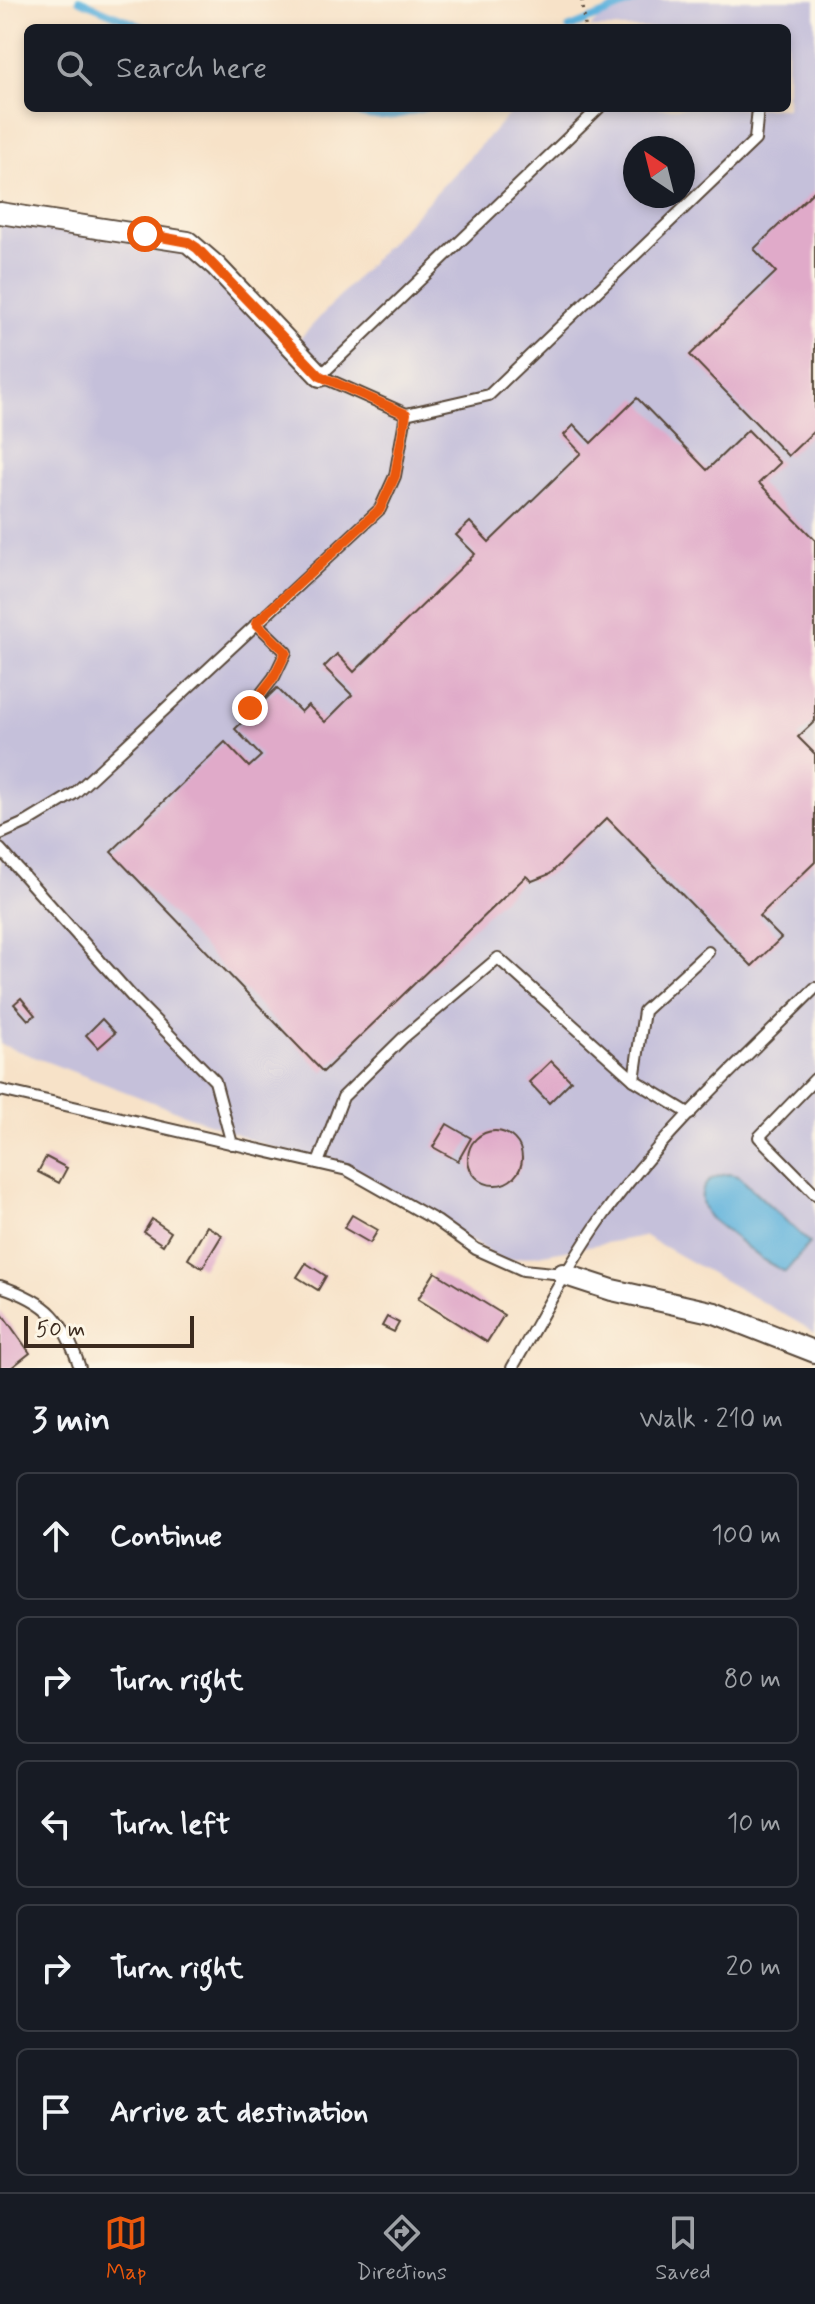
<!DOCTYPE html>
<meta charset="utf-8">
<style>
body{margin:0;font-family:Mynerve,sans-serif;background:#242831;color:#f1f3f6}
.compass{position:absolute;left:623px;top:136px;width:72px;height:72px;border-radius:50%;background:#171b24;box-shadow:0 4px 12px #0003;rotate:325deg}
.scale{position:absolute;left:24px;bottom:20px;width:170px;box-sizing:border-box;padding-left:8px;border:4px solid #3b2a1e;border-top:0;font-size:22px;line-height:28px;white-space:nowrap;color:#3b2a1e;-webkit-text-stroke:6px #fcf5e5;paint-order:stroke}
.stop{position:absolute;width:24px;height:24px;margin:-18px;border:6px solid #ea580c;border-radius:50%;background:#fff}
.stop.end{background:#ea580c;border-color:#fff;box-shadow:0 2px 8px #0008}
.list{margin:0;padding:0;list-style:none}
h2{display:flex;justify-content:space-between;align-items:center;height:104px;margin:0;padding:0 32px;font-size:34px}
h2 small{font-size:26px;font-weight:400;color:#9ea1a6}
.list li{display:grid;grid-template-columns:52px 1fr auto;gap:24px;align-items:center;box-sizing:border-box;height:128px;margin:0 16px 16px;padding:0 16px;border:2px solid #363941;border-radius:12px}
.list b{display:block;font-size:30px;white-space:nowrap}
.list em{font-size:26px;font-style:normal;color:#9ea1a6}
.icon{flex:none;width:44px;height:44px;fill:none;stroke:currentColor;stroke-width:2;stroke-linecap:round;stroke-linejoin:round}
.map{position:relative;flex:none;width:815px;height:1368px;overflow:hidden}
.search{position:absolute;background:#171b24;box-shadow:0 4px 12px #0003;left:24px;right:24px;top:24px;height:88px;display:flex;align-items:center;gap:20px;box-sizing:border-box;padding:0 28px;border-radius:12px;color:#9ea1a6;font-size:30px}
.sheet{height:824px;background:#171b24}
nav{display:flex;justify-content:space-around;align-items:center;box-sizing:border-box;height:112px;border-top:2px solid #363941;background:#171b24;font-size:22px;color:#9ea1a6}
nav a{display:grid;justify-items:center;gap:4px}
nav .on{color:#ea580c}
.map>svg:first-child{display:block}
.industrial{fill:#c5c0da;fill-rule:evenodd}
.water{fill:#62b4dd;stroke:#4e6f7e;stroke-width:2}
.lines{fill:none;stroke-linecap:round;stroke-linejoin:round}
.stream{stroke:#62b4dd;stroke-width:7}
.building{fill:#e0aac9}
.lane-casing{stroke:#574638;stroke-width:14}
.street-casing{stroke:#574638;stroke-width:24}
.path{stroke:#574638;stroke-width:4;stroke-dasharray:2 6;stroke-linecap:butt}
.lane{stroke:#fff;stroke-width:10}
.street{stroke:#fff;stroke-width:20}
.route{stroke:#ea580c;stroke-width:10}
</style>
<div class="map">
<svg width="815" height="1368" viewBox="0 0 815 1368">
<rect width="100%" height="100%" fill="#fcf5e5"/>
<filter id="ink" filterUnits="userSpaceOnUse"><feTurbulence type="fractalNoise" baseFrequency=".0125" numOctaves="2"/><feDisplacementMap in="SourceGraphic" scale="16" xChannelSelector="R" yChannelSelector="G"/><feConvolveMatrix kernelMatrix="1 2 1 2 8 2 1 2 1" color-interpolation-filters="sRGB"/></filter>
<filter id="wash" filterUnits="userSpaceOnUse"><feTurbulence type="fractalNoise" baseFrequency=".006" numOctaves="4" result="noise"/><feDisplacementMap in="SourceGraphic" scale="32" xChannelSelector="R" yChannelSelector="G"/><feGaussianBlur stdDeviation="1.8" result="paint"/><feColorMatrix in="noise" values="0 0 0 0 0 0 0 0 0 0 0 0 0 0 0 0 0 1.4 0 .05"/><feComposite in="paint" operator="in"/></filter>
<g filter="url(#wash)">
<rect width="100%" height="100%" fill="#f7e2c8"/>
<path class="industrial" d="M616 0H815V1332L645 1236 504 1261 389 1192 0 1044V215L197 248 293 346 515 108H787V28H590ZM635 148H683V196H635Z"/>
<path class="water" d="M729 1174 738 1176 810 1243 785 1272 763 1260 709 1217C694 1194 703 1177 729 1174Z"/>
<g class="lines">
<g class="stream">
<polyline points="79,0 146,28"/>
<polyline points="569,28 638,0"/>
<path d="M344 108C371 122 397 117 425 108"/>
</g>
</g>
<g id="blocks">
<g class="building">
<polygon points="815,190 815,430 788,456 690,355 776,272 754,249"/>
<polygon points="637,398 707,470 748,430 780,463 759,483 815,540 815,721 798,737 815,754 815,862 759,916 781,938 752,966 607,818 550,874 532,881 526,876 323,1072 111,852 225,742 249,767 261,756 235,729 277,688 301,712 308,705 325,722 352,695 324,667 337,654 354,672 475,554 456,535 470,522 489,542 581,453 564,435 574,425 591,443"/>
<polygon points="21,998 35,1015 28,1020 14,1004"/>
<polygon points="102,1019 115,1033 98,1048 86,1035"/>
<polygon points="551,1061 571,1081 549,1103 529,1082"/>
<polygon points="447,1124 471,1138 458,1161 433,1147"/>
<circle cx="495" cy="1158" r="27"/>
<polygon points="46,1157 67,1168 59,1183 38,1172"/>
<polygon points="352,1215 378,1230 370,1243 344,1228"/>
<polygon points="152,1219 171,1232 163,1245 144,1232"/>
<polygon points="207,1226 222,1235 202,1268 188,1259"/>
<polygon points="306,1263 326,1276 318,1290 297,1277"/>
<polygon points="435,1272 504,1315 487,1342 418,1299"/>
<polygon points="0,1311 30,1353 11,1368 0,1368"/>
<polygon points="387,1317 399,1323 394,1332 382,1326"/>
</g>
</g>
</g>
<g filter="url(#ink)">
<use href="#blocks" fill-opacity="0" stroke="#574638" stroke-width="2"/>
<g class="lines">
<g class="lane-casing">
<g id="lane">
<polyline points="599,108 320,376 406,414 489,395 755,140 758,108"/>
<polyline points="250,708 274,677 286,652 256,623"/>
<polyline points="0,834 27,822 75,793 380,509 395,476 406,414"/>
<polyline points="0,849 136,1001 215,1081 232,1144"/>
<polyline points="815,1079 759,1137 815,1194"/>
<polyline points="634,1080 644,1011 708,952"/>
<polyline points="0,1090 347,1170 437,1221 476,1249 523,1270 563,1274"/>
<polyline points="318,1163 343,1097 403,1038 498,958 634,1080 690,1114"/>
<path d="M0 1286C49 1302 64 1320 80 1368"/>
<path d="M512 1368C542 1317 568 1265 603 1216 663 1132 742 1061 815 988"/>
</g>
</g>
<g class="street-casing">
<g id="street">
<polyline points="0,213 188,242 216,266 320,376"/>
<polyline points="563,1274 612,1290 715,1313 815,1352"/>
</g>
</g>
<polyline class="path" points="582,0 585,28"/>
<use href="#lane" class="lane"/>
<use href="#street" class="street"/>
</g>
</g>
<g class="lines" filter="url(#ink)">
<polyline class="route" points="145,234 188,242 197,248 320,376 406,414 395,476 380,509 256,623 286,652 274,677 250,708"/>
</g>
</svg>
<svg class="compass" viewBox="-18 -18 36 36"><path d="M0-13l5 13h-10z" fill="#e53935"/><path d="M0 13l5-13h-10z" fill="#9ea1a6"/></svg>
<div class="scale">50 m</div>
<div class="stop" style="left:145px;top:234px"></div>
<div class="stop end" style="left:250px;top:708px"></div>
<div class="search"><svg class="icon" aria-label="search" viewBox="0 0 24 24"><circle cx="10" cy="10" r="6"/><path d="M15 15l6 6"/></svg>Search here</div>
</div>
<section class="sheet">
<h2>3 min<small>Walk · 210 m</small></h2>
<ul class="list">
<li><svg class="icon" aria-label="ahead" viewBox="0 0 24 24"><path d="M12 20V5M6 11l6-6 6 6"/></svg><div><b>Continue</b></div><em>100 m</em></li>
<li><svg class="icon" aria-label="right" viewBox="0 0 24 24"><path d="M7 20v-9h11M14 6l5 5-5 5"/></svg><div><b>Turn right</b></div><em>80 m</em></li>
<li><svg class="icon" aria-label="left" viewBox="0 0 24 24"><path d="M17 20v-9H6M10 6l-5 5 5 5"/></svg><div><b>Turn left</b></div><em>10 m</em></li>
<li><svg class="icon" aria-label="right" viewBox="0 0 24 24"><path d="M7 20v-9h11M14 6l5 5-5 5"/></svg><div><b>Turn right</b></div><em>20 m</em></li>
<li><svg class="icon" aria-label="arrive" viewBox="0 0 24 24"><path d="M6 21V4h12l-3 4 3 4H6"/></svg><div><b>Arrive at destination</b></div></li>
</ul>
</section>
<nav>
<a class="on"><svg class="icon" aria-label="map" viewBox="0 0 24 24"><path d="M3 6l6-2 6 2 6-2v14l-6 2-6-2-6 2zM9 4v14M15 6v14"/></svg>Map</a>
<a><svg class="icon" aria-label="directions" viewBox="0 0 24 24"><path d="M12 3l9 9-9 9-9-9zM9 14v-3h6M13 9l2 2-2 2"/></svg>Directions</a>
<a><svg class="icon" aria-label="saved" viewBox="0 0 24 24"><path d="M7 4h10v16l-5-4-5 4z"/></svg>Saved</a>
</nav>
